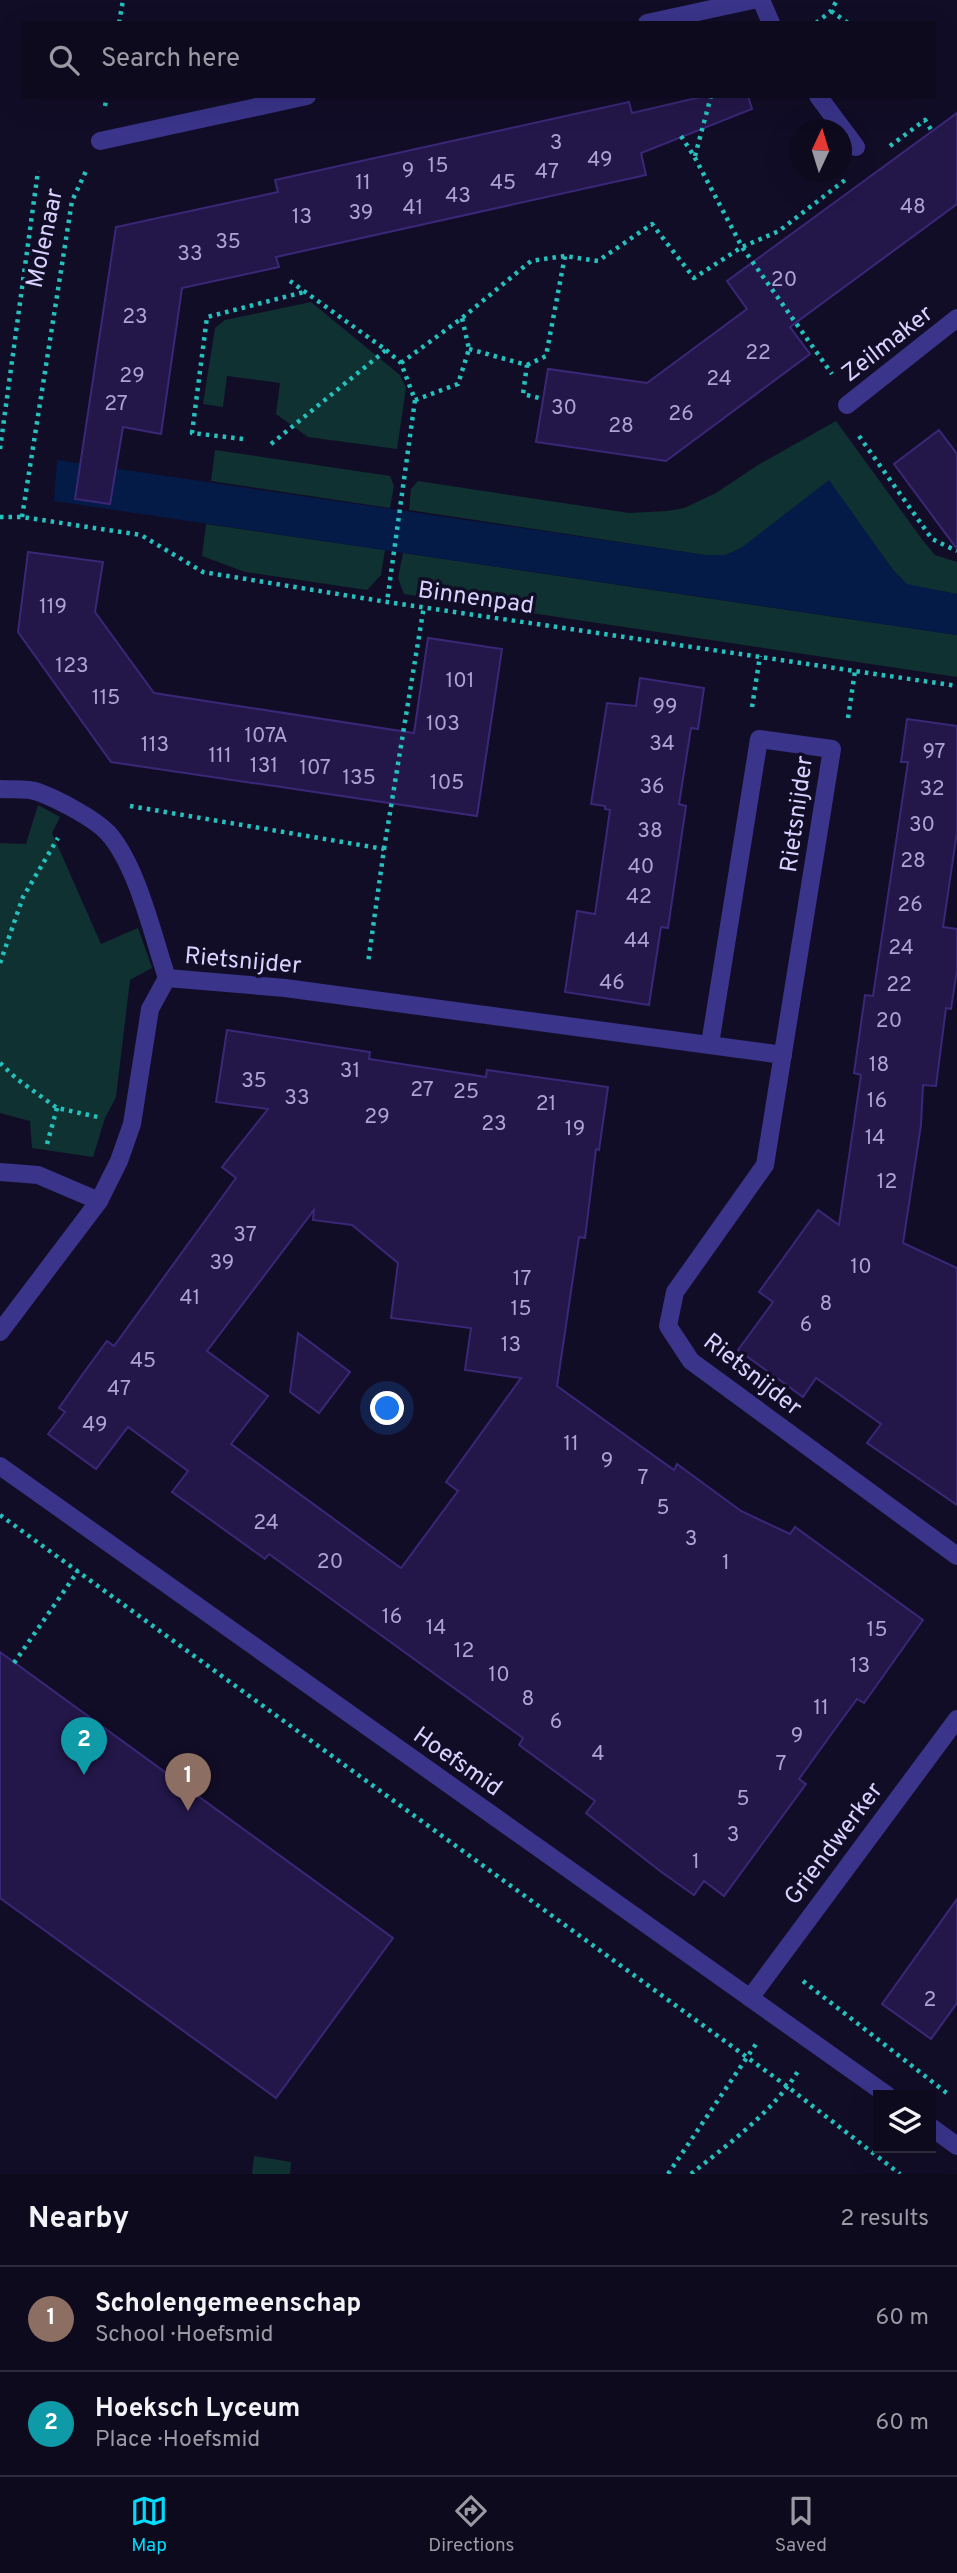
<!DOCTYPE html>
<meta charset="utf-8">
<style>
body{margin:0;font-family:Overpass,sans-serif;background:#1c182a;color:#f1f3f6}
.controls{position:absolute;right:21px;bottom:21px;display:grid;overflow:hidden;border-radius:0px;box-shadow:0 7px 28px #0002}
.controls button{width:63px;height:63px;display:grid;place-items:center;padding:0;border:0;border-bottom:2px solid #2e2b3b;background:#0e0a1d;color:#f1f3f6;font:35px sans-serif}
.compass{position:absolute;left:789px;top:119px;width:63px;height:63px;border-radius:50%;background:#0e0a1d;box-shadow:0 7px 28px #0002;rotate:4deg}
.you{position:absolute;left:388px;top:1409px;width:24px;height:24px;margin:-18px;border:5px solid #fff;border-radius:50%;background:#1a73e8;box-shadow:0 0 0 10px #1a73e833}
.badge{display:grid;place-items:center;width:46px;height:46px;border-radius:50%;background:#00dcfd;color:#fff;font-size:23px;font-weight:700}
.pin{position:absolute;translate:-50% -58px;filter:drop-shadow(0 2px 4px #0008)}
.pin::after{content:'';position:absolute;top:37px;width:24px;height:21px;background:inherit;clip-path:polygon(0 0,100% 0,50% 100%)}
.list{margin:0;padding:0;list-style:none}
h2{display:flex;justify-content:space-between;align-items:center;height:91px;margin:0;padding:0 28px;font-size:30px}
h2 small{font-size:23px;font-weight:400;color:#9b9aa4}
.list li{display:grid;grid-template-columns:46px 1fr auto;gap:21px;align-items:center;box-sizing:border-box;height:105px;padding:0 28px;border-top:2px solid #2e2b3b}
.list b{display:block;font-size:26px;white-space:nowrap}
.list p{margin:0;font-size:23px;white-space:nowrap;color:#9b9aa4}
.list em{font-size:23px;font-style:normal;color:#9b9aa4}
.icon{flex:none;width:38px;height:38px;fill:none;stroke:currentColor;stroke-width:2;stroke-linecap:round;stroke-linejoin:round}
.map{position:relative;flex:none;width:957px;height:2174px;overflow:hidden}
.search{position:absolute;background:#0e0a1d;box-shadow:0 7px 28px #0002;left:21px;right:21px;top:21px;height:77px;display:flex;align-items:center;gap:18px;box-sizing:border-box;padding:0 24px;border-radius:0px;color:#9b9aa4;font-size:26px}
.sheet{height:301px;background:#0e0a1d}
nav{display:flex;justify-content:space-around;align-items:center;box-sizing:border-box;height:98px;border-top:2px solid #2e2b3b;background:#0e0a1d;font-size:19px;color:#9b9aa4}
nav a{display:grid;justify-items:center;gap:4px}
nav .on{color:#00dcfd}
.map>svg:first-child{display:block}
.green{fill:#0f3131}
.water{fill:#051b47}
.building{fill:#231749;stroke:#3a2777;stroke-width:2;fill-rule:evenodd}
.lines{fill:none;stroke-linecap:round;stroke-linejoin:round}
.path{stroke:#24c1bd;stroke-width:4.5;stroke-dasharray:3.5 5;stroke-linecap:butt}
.service{stroke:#3a348a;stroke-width:18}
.minor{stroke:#3a348a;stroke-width:18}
.labels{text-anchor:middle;stroke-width:7;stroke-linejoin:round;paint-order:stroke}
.number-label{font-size:21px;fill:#aca3d2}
.street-label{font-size:24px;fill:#d9d2ff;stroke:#120d27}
</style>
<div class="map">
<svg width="957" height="2174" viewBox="0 0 957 2174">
<rect width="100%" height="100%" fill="#120d27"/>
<g class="green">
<polygon points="311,302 400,375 406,388 397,449 308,437 276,414 280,383 227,376 223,407 203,404 215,328 225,320"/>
<polygon points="836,421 924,542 935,555 957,562 957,594 907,585 894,571 741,548 726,555 705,555 409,510 411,489 418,481 629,513 668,511 684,508 716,493 758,465"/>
<polygon points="215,450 390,476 394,486 390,508 211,481"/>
<polygon points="206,524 385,550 381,575 367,590 245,572 202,556"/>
<polygon points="403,553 957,635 957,677 404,594 398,578"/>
<polygon points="38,805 60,817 52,833 101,944 138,928 152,968 130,980 116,1097 105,1118 93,1157 32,1148 30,1121 0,1113 0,843 26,844"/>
<polygon points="254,2156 291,2162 290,2174 252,2174"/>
</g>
<polygon class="water" points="57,460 705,555 726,555 741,548 829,480 894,571 907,584 957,594 957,635 54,501"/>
<g class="building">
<polygon points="705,96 748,96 752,109 641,153 646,175 276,257 279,267 182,288 161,434 123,427 110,504 75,499 116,227 278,192 275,180 629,102 632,113"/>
<polygon points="957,113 957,204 790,327 810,354 666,461 536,442 548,369 647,383 747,309 727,281"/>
<polygon points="939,430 957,454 957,549 894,464"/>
<polygon points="28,552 103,562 95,612 154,693 414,733 428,638 502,649 477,816 111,762 18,632"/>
<polygon points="640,678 704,688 698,729 691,728 679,804 686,806 668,928 661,927 649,1005 565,992 577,911 595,914 610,810 605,809 605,806 591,804 607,703 636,706"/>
<polygon points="907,719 957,726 957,832 943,927 957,929 957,970 951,1009 946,1008 936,1086 923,1085 921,1125 903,1243 957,1268 957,1505 867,1443 881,1424 816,1378 803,1397 738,1350 773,1302 759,1292 818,1210 839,1225 861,1075 854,1073 865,995 873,996 908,762 901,762"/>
<path d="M227 1030 370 1052 369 1059 486 1077 487 1070 608 1087 599 1150 596 1149 585 1238 579 1237 557 1386 674 1470 677 1464 741 1511 790 1534 795 1527 923 1620 864 1703 857 1699 835 1729 799 1779 806 1784 724 1896 704 1881 694 1895 660 1871 586 1813 595 1801 519 1745 523 1738 269 1554 265 1559 172 1492 188 1471 128 1427 96 1469 48 1434 65 1412 59 1408 82 1375 107 1341 114 1346 236 1178 222 1167 268 1109 216 1102ZM314 1210 313 1220 352 1225 398 1263 391 1318 471 1328 465 1370 521 1378 446 1482 458 1491 401 1568 231 1444 268 1396 207 1351Z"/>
<polygon points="298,1333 350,1372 319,1413 290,1392"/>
<polygon points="0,1652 393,1938 276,2098 0,1898"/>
<polygon points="957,1899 957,2003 931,2039 882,2004"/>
</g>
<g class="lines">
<g class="path">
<polyline points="831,11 848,23"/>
<polyline points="119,23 123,0"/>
<polyline points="816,23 831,11 837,0"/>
<polyline points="105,106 107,96"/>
<polyline points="681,136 694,156 742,247 832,374"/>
<polyline points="890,146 925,120 932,131"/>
<polyline points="695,156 711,96"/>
<polyline points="469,349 527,365 523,394 543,399"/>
<polyline points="386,350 401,363 415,400 387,602"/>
<polyline points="401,363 462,318 531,261 565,256 598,261 652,224 694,278 742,247 779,231 845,180"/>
<polyline points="527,365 546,356 565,256"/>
<polyline points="415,400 458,384 469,349 462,318"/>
<polyline points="859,436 932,539 957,551"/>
<polyline points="243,439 192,433 207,317 304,292"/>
<polyline points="271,444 386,350 290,281"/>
<polyline points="0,449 38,171"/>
<polyline points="0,517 22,517 141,535 203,572 387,602 957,686"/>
<polyline points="22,517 72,201 86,171"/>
<polyline points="752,707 760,656"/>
<polyline points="848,718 855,671"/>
<polyline points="130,806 384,849 368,963"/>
<polyline points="384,849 424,606"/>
<polyline points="0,963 23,897 58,838"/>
<polyline points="0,1063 17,1079 57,1108 98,1117"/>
<polyline points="47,1144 57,1108"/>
<polyline points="0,1515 788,2087 900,2174"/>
<polyline points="14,1663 78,1571"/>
<polyline points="803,1981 948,2094"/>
<polyline points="668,2174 756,2044"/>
<path d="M691 2174C727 2145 774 2111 798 2071"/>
</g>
<g class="service">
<polyline points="761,0 771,23"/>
<polyline points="818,96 856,147"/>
</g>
<g class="minor">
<polyline points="647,23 753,0"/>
<polyline points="100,141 307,96"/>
<polyline points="847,405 957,318"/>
<path d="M0 789C12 790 27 788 38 792 57 799 94 818 108 833 137 865 153 936 167 978"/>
<polyline points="710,1044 759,739 832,749 765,1165 675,1292 668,1326 691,1361 957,1556"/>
<polyline points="0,1172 38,1175 99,1201"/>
<polyline points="0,1332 99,1201 119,1161 132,1124 150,1009 167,978 285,988 783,1055"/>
<polyline points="0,1466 887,2095"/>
<polyline points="750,1998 957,1719"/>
<polyline points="931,2127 957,2146"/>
</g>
</g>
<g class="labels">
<g class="number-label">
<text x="556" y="149">3</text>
<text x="600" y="166">49</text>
<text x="438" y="172">15</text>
<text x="408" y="177">9</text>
<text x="547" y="178">47</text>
<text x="363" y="189">11</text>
<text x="503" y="189">45</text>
<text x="458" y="202">43</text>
<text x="913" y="213">48</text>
<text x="413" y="214">41</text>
<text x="361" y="219">39</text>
<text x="302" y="223">13</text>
<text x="228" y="248">35</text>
<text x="190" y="260">33</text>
<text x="784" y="286">20</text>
<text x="135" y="323">23</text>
<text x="758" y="359">22</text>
<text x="132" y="382">29</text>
<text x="719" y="385">24</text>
<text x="116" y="410">27</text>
<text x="564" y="414">30</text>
<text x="681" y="420">26</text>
<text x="621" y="432">28</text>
<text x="53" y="613">119</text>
<text x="72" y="672">123</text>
<text x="460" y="687">101</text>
<text x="106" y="704">115</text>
<text x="665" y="713">99</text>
<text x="443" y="730">103</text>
<text x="266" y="742">107A</text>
<text x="662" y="750">34</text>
<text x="155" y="751">113</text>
<text x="934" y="758">97</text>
<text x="220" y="762">111</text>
<text x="264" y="772">131</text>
<text x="315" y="774">107</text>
<text x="359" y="784">135</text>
<text x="447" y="789">105</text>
<text x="652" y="793">36</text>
<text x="932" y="795">32</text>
<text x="922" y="831">30</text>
<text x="650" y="837">38</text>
<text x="913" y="867">28</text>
<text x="641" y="873">40</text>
<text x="639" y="903">42</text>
<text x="910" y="911">26</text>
<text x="637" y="947">44</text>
<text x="901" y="954">24</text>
<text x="612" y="989">46</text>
<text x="899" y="991">22</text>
<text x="889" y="1027">20</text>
<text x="879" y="1071">18</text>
<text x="350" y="1077">31</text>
<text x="254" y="1087">35</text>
<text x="422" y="1096">27</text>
<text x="466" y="1098">25</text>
<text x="297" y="1104">33</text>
<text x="877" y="1107">16</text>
<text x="546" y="1110">21</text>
<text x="377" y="1123">29</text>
<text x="494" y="1130">23</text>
<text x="575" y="1135">19</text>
<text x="875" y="1144">14</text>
<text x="887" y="1188">12</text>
<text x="245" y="1241">37</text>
<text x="222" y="1269">39</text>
<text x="861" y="1273">10</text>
<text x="522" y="1285">17</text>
<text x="190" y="1304">41</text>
<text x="826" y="1310">8</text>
<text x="521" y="1315">15</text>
<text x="806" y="1331">6</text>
<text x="511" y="1351">13</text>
<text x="143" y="1367">45</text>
<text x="119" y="1395">47</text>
<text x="95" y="1431">49</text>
<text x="571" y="1450">11</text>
<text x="607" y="1467">9</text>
<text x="643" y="1484">7</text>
<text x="663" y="1514">5</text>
<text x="266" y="1529">24</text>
<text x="691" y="1545">3</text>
<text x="330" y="1568">20</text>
<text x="726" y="1569">1</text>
<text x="392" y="1623">16</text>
<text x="436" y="1634">14</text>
<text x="877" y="1636">15</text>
<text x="464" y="1657">12</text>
<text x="860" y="1672">13</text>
<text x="499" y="1681">10</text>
<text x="528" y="1705">8</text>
<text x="821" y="1714">11</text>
<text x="556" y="1728">6</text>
<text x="797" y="1742">9</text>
<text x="598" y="1760">4</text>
<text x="781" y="1770">7</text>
<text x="743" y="1805">5</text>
<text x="733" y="1841">3</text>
<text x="696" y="1868">1</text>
<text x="930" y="2006">2</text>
</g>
<g class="street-label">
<text transform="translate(44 238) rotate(-78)" y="8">Molenaar</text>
<text transform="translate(887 343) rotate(-38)" y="8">Zeilmaker</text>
<text transform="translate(476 597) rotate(8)" y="8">Binnenpad</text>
<text transform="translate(796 814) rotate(-82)" y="8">Rietsnijder</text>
<text transform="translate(243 960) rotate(5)" y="8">Rietsnijder</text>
<text transform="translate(753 1374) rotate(38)" y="8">Rietsnijder</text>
<text transform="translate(458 1761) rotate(35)" y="8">Hoefsmid</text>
<text transform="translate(833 1843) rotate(-53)" y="8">Griendwerker</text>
</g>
</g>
</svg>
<div class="controls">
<button><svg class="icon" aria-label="layers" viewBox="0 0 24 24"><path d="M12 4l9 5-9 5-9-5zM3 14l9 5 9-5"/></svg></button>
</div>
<svg class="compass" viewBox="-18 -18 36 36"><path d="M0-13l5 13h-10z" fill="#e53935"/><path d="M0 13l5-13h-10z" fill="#9b9aa4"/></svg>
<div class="you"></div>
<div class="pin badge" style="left:188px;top:1811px;background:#8d6e63">1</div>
<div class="pin badge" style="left:84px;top:1775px;background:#0f9aa8">2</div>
<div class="search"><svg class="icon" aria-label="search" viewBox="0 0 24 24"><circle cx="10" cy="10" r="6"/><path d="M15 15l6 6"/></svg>Search here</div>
</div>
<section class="sheet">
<h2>Nearby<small>2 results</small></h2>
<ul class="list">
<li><span class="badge" style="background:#8d6e63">1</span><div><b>Scholengemeenschap</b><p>School · Hoefsmid</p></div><em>60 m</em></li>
<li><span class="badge" style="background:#0f9aa8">2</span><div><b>Hoeksch Lyceum</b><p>Place · Hoefsmid</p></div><em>60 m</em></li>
</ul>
</section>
<nav>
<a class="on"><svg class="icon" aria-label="map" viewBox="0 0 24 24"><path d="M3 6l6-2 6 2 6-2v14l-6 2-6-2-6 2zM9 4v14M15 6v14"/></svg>Map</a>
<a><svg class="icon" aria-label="directions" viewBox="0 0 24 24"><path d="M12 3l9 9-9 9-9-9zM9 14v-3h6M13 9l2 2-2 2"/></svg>Directions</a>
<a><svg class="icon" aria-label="saved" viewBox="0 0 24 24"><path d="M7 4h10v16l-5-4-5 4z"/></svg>Saved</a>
</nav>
